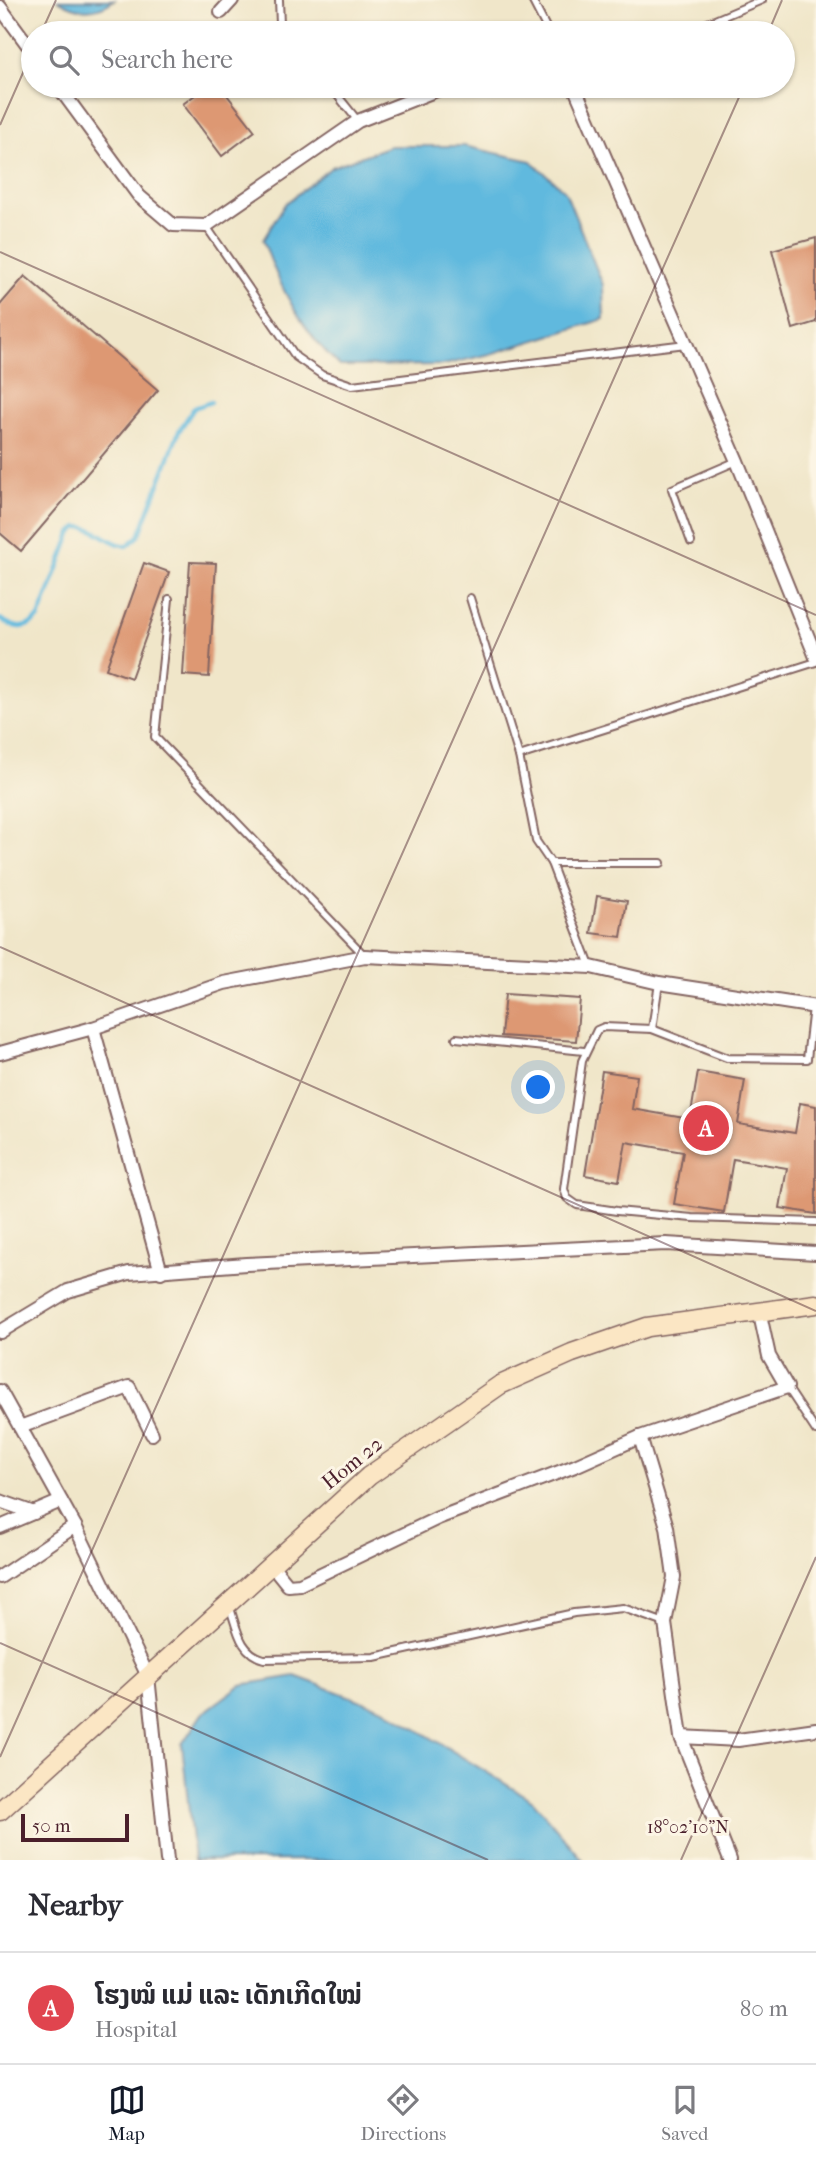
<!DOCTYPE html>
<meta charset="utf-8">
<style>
body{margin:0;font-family:"IM FELL French Canon","Noto Sans Lao",serif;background:#f2f2f3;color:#2b2b33}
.scale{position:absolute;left:21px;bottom:18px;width:108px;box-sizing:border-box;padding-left:7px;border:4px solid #4a1f2b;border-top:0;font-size:19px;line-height:24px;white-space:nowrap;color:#4a1f2b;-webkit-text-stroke:5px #fcf5e5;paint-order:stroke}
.you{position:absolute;left:539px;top:1088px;width:24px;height:24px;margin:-18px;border:5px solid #fff;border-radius:50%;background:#1a73e8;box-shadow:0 0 0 10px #1a73e833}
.badge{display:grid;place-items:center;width:46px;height:46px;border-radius:50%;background:#111827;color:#fff;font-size:23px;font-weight:700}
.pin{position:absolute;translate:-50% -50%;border:4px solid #fff;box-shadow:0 2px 7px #0006}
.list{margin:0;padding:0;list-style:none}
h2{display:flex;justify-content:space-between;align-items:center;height:91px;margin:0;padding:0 28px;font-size:30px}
h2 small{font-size:23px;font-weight:400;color:#7c7c81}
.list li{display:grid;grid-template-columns:46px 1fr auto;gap:21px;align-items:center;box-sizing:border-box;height:112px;padding:0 28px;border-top:2px solid #e1e1e2}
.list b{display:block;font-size:26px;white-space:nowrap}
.list p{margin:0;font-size:23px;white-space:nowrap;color:#7c7c81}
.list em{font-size:23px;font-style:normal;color:#7c7c81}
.icon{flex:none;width:38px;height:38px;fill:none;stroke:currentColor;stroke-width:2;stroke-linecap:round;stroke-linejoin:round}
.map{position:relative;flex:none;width:816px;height:1860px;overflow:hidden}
.search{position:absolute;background:#fff;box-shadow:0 2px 5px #0004;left:21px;right:21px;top:21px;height:77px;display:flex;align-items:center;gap:18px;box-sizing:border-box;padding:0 24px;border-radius:38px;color:#7c7c81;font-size:26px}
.sheet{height:203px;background:#fff}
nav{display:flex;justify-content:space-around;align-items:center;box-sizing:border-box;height:98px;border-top:2px solid #e1e1e2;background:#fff;font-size:19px;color:#7c7c81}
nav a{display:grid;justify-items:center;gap:4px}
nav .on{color:#111827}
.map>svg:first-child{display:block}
.water{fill:#61b9de;stroke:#566c84;stroke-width:2}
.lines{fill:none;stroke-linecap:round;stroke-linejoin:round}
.stream{stroke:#61b9de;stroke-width:4.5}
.building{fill:#dd9873}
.lane-casing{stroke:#846562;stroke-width:10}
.street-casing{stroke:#846562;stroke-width:16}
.secondary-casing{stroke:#846562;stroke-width:21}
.lane{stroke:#fff;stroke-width:6}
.street{stroke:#fff;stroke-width:12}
.secondary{stroke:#fbe6c4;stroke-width:18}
.ticks{fill:none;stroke:#4a1f2b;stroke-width:2;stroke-opacity:0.45}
.labels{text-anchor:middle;stroke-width:6;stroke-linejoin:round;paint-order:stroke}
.street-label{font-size:21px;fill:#4a1f2b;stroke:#fcf5e5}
.ticks-label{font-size:18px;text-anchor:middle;fill:#4a1f2b;stroke:#fcf5e5;stroke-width:6;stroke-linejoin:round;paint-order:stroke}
</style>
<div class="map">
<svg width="816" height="1860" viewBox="0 0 816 1860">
<rect width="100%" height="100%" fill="#fcf5e5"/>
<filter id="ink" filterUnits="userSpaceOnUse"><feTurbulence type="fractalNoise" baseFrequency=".0143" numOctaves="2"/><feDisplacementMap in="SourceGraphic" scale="14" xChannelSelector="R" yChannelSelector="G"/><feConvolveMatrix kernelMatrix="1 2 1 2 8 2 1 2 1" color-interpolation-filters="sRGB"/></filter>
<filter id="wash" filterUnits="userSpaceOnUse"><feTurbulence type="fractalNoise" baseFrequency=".00686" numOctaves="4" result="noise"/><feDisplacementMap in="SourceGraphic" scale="28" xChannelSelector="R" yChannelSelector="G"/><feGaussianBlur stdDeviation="1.57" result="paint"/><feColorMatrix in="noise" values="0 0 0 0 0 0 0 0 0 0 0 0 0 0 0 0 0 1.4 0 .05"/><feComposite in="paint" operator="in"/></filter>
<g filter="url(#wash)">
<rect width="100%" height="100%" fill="#f0e6c9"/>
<g class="water">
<path d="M58 0H114C96 14 76 12 58 0Z"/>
<path d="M390 146H464L531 161 565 191 603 285 604 319 490 354 444 365 340 366C302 332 280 288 263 240L285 204 332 167Z"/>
<polygon points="295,1676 386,1710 533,1801 583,1860 194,1860 182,1744 202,1714 241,1685"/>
</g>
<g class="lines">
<path class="stream" d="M0 619C16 629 24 631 39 618L71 534 78 527C97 526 108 544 127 546L139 536 179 431 194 408 211 402"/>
</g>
<g id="blocks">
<g class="building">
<polygon points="207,86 220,86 255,131 222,156 183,104"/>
<polygon points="816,238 816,322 793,329 772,250"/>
<polygon points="25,276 158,390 21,551 0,533 0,305"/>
<polygon points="190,562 216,563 209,677 183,675"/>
<polygon points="144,563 169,572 131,678 106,669"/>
<polygon points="597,896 627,901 621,937 591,933"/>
<polygon points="505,994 580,999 576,1041 501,1036"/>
<polygon points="602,1071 637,1076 632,1109 690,1119 698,1072 745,1080 738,1124 795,1133 800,1103 816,1106 816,1214 780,1208 787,1168 733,1159 724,1212 674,1204 683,1152 626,1142 619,1181 585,1175"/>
</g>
</g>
</g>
<g filter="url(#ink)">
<use href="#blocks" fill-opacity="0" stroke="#846562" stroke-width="2"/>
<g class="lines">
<g class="lane-casing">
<g id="lane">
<polyline points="279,0 280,24 288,33"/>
<polyline points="532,0 549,33"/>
<polyline points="684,33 762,0"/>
<polyline points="330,86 358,121"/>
<polyline points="206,226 296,357 322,375 352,385 686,344"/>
<polyline points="691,542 672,489 737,461"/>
<polyline points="470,598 519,756 536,841 551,863 590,966"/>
<polyline points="169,599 155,737 365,956"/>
<polyline points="519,756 816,662"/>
<polyline points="551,863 661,863"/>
<polyline points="659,983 652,1029 727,1058 807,1059 813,1007"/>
<polyline points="652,1029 604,1027 597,1030 582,1061 564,1189 567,1198 577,1205 617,1211 692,1218 816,1222"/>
<polyline points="456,1038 584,1051"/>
<polyline points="787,1387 816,1431"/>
<path d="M229 1605C237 1627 239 1653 264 1659L374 1657 574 1613 623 1608 665 1623"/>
</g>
</g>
<g class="street-casing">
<g id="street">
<polyline points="0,7 33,52"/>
<polyline points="221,12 232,0"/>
<polyline points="58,86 139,196 173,225 206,226 358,121 447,86"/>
<polyline points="574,86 737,461 816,657"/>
<polyline points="93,1028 161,1272"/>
<polyline points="0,1053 93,1028 224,983 365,956 591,967 659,983 816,1007"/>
<polyline points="0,1332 68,1291 129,1273 246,1264 666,1244 816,1253"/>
<polyline points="0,1391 75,1526 148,1676 167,1860"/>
<polyline points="20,1427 129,1387 152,1434"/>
<polyline points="640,1437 667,1527 674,1577 665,1623 681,1737 730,1860"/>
<polyline points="0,1501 34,1513"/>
<polyline points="0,1527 61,1501"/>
<polyline points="271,1564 288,1585 300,1584 438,1518 575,1466 640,1437 787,1387 769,1356 759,1310"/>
<polyline points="0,1577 75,1526"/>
<polyline points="681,1737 738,1740 816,1729"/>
</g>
</g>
<g class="secondary-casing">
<polyline id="secondary" points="0,1811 369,1476 500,1385 572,1353 647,1327 816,1304"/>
</g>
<use href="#lane" class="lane"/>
<use href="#street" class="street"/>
<use href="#secondary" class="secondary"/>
</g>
</g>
<path class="ticks" d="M41 33 56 0M768 33 782 0M0 125 33 50M0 252 816 615M0 947 816 1311M0 1643 488 1860M0 1757 744 86M681 1860 816 1557"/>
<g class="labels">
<g class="street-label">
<text transform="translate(352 1463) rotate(-39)" y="7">Hom 22</text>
</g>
</g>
<g class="ticks-label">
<text x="688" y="1833">18°02'10"N</text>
</g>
</svg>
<div class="scale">50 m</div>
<div class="you"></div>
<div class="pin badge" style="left:706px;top:1128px;background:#e0444e">A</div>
<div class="search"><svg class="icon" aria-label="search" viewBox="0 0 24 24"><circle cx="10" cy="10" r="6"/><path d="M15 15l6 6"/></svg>Search here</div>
</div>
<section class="sheet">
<h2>Nearby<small></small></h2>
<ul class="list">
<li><span class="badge" style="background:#e0444e">A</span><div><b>ໂຮງໝໍ ແມ່ ແລະ ເດັກເກີດໃໝ່</b><p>Hospital</p></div><em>80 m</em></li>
</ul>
</section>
<nav>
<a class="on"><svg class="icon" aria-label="map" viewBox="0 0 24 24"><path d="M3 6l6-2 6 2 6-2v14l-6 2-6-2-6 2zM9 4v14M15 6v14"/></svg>Map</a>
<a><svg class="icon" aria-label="directions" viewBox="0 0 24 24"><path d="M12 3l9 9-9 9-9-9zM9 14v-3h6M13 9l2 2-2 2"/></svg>Directions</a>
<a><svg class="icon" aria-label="saved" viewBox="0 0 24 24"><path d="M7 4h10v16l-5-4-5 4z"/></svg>Saved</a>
</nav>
